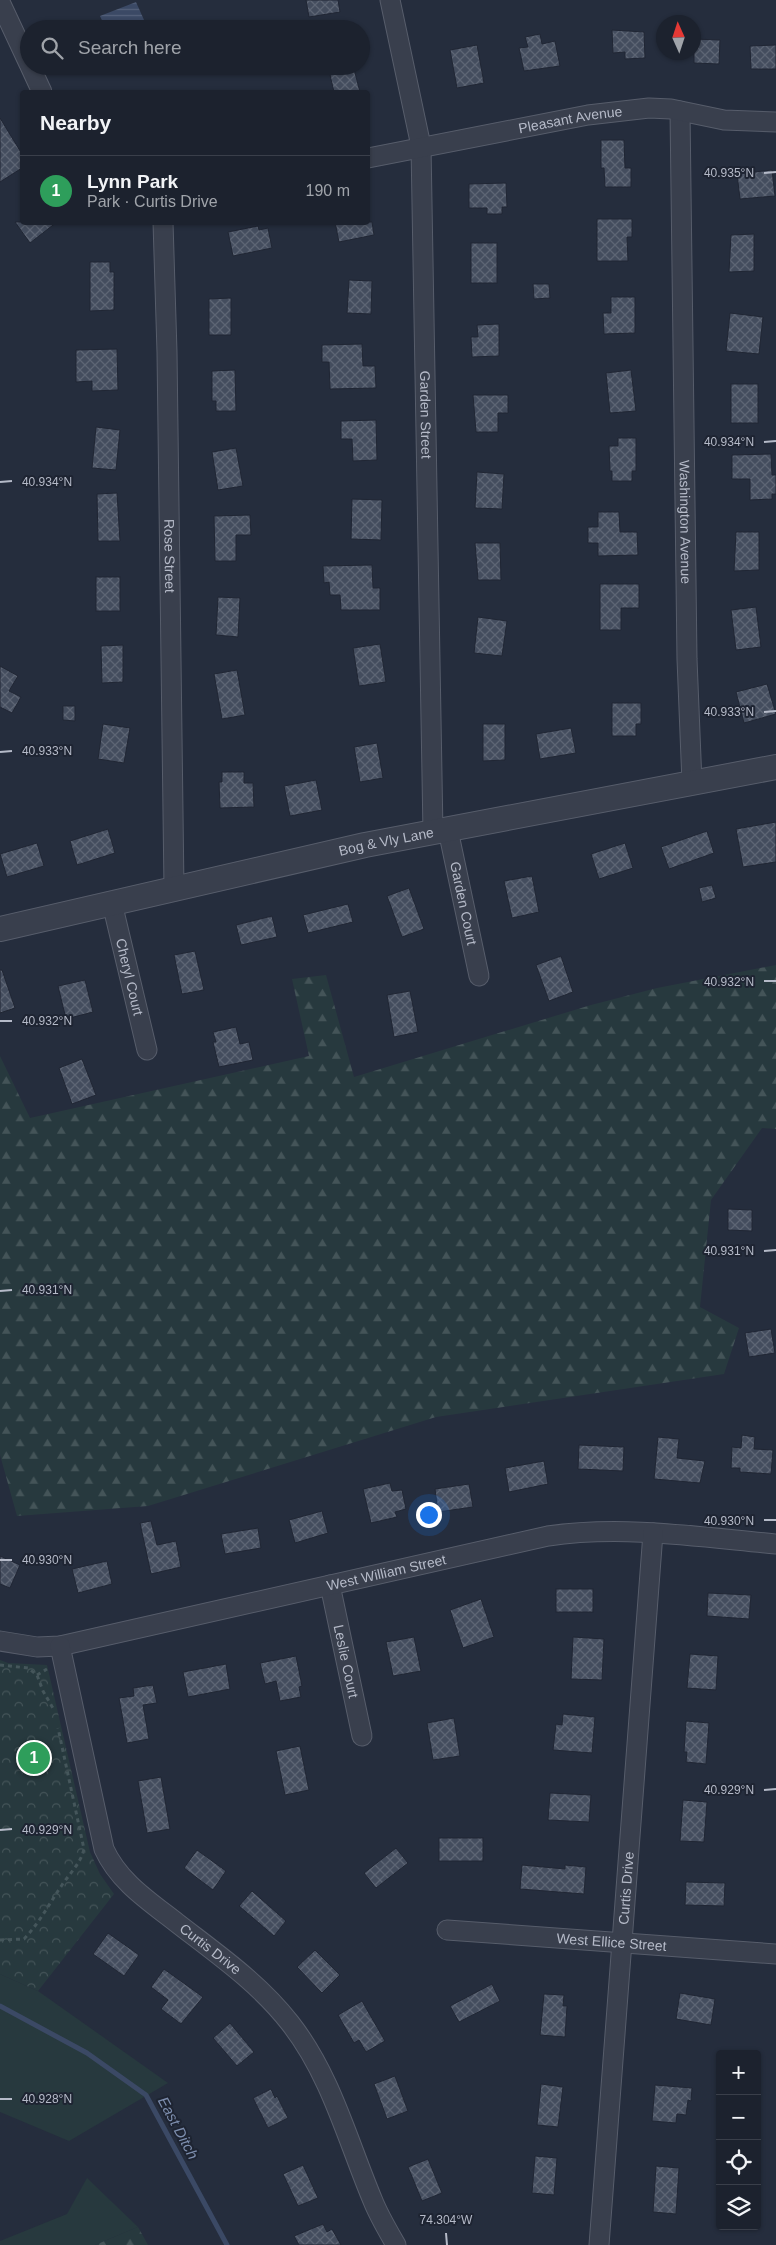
<!DOCTYPE html>
<meta charset="utf-8">
<style>
body{margin:0;font-family:Arial,sans-serif;background:#292f3a;color:#f1f3f6}
.controls{position:absolute;right:15px;bottom:15px;display:grid;overflow:hidden;border-radius:5px;box-shadow:0 1px 4px #0004}
.controls button{width:45px;height:45px;display:grid;place-items:center;padding:0;border:0;border-bottom:1px solid #3a3f4a;background:#1c222e;color:#f1f3f6;font:25px sans-serif}
.compass{position:absolute;left:656px;top:15px;width:45px;height:45px;border-radius:50%;background:#1c222e;box-shadow:0 1px 4px #0004;rotate:357deg}
.you{position:absolute;left:428px;top:1514px;width:18px;height:18px;margin:-12px;border:4px solid #fff;border-radius:50%;background:#1a73e8;box-shadow:0 0 0 8px #1a73e833}
.badge{display:grid;place-items:center;width:32px;height:32px;border-radius:50%;background:#8facf3;color:#fff;font-size:16px;font-weight:700}
.pin{position:absolute;translate:-50% -50%;border:2px solid #fff;box-shadow:0 1px 5px #0006}
.list{margin:0;padding:0;list-style:none}
h2{display:flex;justify-content:space-between;align-items:center;height:65px;margin:0;padding:0 20px;font-size:21px}
h2 small{font-size:16px;font-weight:400;color:#a0a4aa}
.list li{display:grid;grid-template-columns:32px 1fr auto;gap:15px;align-items:center;box-sizing:border-box;height:70px;padding:0 20px;border-top:1px solid #3a3f4a}
.list b{display:block;font-size:19px;white-space:nowrap}
.list p{margin:0;font-size:16px;white-space:nowrap;color:#a0a4aa}
.list em{font-size:16px;font-style:normal;color:#a0a4aa}
.icon{flex:none;width:28px;height:28px;fill:none;stroke:currentColor;stroke-width:2;stroke-linecap:round;stroke-linejoin:round}
.map{position:relative;flex:none;width:776px;height:2245px;overflow:hidden}
.search{position:absolute;background:#1c222e;box-shadow:0 1px 4px #0004;left:20px;top:20px;width:350px;height:55px;display:flex;align-items:center;gap:12px;box-sizing:border-box;padding:0 18px;border-radius:28px;color:#a0a4aa;font-size:19px}
.panel{position:absolute;background:#1c222e;box-shadow:0 1px 4px #0004;left:20px;top:90px;width:350px;height:135px;border-radius:5px}
.map>svg:first-child{display:block}
.green{fill:#27393e}
.forest{fill:url(#forest-firs)}
.park{fill:url(#park-crowns)}
.water{fill:url(#water-rules)}
.lines{fill:none;stroke-linecap:round;stroke-linejoin:round}
.stream{stroke:#3b4965;stroke-width:5}
.building{fill:url(#building-cross-hatch);stroke:#202634}
.minor-casing{stroke:#575d6b;stroke-width:21}
.tertiary-casing{stroke:#575d6b;stroke-width:26}
.path{stroke:#45565b;stroke-width:3;stroke-dasharray:4 4;stroke-linecap:butt}
.minor{stroke:#393f4d;stroke-width:19}
.tertiary{stroke:#393f4d;stroke-width:24}
.ticks{fill:none;stroke:#b5bac8;stroke-width:2}
.labels{text-anchor:middle;stroke-width:4;stroke-linejoin:round;paint-order:stroke}
.street-label{font-size:14px;fill:#b5bac8;stroke:#1e2432}
.water-label{font-size:15px;font-style:italic;fill:#7d8eae;stroke:#1e2432}
.ticks-label{font-size:12px;text-anchor:middle;fill:#b5bac8;stroke:#1e2432;stroke-width:4;stroke-linejoin:round;paint-order:stroke}
</style>
<div class="map">
<svg width="776" height="2245" viewBox="0 0 776 2245">
<defs>
<pattern id="forest-firs" width="22" height="20" patternUnits="userSpaceOnUse" patternTransform="scale(1.25)"><rect width="22" height="20" fill="#27393e"/><path d="M5 1l3.5 6h-7zM16 11l3.5 6h-7z" fill="#445458"/></pattern>
<pattern id="park-crowns" width="20" height="18" patternUnits="userSpaceOnUse" patternTransform="scale(1.25)"><rect width="20" height="18" fill="#27393e"/><path d="M2 6a3 3 0 1 1 6 0M12 15a3 3 0 1 1 6 0" fill="none" stroke="#445458"/></pattern>
<pattern id="water-rules" width="6" height="5" patternUnits="userSpaceOnUse" patternTransform="scale(1.25)"><rect width="6" height="5" fill="#3b4965"/><path d="M0 2.5h6" fill="none" stroke="#55617a"/></pattern>
<pattern id="building-cross-hatch" width="8" height="8" patternUnits="userSpaceOnUse" patternTransform="scale(1.25)"><rect width="8" height="8" fill="#444d5e"/><path d="M0 0l8 8M0 8l8-8" fill="none" stroke="#5d6574"/></pattern>
</defs>
<rect width="100%" height="100%" fill="#252d3d"/>
<g class="green">
<polygon points="0,1974 38,1991 168,2083 69,2141 0,2112"/>
<polygon points="87,2178 138,2227 95,2245 0,2245 0,2241 67,2214"/>
</g>
<g class="forest">
<polygon points="776,965 776,1129 762,1128 711,1200 700,1307 739,1328 724,1374 436,1417 148,1506 17,1516 0,1455 0,1056 30,1118 309,1056 292,979 326,975 354,1077 591,1005 657,988"/>
<polygon points="138,2227 148,2245 95,2245"/>
</g>
<polygon class="park" points="0,1660 8,1663 47,1665 90,1852 100,1874 114,1894 38,1991 0,1974"/>
<polygon class="water" points="136,2 148,29 106,29 100,16"/>
<g class="lines">
<polyline class="stream" points="0,2006 87,2053 146,2095 227,2245"/>
</g>
<g class="building">
<polygon points="306,0 338,0 340,12 309,17"/>
<polygon points="612,30 644,32 645,58 625,59 625,52 613,53"/>
<polygon points="540,34 542,44 555,41 560,66 524,71 519,48 528,47 525,37"/>
<polygon points="694,39 720,40 719,64 694,63"/>
<polygon points="477,45 484,83 457,88 450,50"/>
<polygon points="776,45 776,69 751,69 750,46"/>
<polygon points="354,69 360,92 334,92 330,75"/>
<polygon points="0,118 22,154 22,168 0,182"/>
<polygon points="601,140 624,140 625,168 631,168 631,187 605,187 604,168 601,168"/>
<polygon points="772,170 775,196 740,199 737,174"/>
<polygon points="506,183 507,207 502,207 502,214 487,214 487,208 469,208 469,184"/>
<polygon points="597,219 632,219 632,237 627,237 628,261 597,261"/>
<polygon points="15,222 57,222 30,243"/>
<polygon points="335,222 372,222 374,235 339,242"/>
<polygon points="258,226 259,230 268,228 272,248 233,256 228,232"/>
<polygon points="754,234 754,271 729,272 731,235"/>
<rect x="471" y="243" width="26" height="40"/>
<polygon points="90,262 110,262 110,272 114,272 114,310 90,311"/>
<polygon points="349,280 372,281 371,314 347,313"/>
<polygon points="533,284 549,284 550,298 534,299"/>
<polygon points="611,297 635,297 635,333 604,334 603,313 611,313"/>
<polygon points="231,298 231,335 209,335 209,299"/>
<polygon points="730,313 763,317 759,354 726,351"/>
<polygon points="499,324 499,356 472,357 471,337 478,337 477,325"/>
<polygon points="362,344 363,366 375,366 376,388 330,389 329,362 322,362 322,345"/>
<polygon points="117,349 118,390 92,391 92,381 76,382 76,350"/>
<polygon points="235,370 236,411 216,411 216,401 212,401 212,371"/>
<polygon points="631,370 636,411 610,413 606,373"/>
<rect x="731" y="384" width="27" height="39"/>
<polygon points="473,395 508,395 508,413 498,413 498,432 476,432"/>
<polygon points="376,420 377,460 353,461 352,439 341,439 341,421"/>
<polygon points="96,427 120,430 116,470 92,468"/>
<polygon points="618,438 636,438 636,471 632,471 632,481 612,481 612,471 610,471 609,446 618,446"/>
<polygon points="236,448 243,486 218,490 212,452"/>
<polygon points="771,454 772,475 776,475 776,494 772,494 772,499 750,500 750,479 732,479 732,455"/>
<polygon points="477,472 504,474 502,509 475,508"/>
<polygon points="117,493 120,541 98,541 97,494"/>
<polygon points="352,499 382,500 381,540 351,539"/>
<polygon points="598,512 619,512 620,532 637,532 638,555 598,556 598,543 588,543 588,527 598,527"/>
<polygon points="250,515 251,535 236,535 236,561 215,561 214,516"/>
<polygon points="736,532 759,532 759,570 734,571"/>
<polygon points="475,543 500,543 501,580 478,580"/>
<polygon points="372,565 373,588 380,588 380,610 341,610 340,595 330,595 329,582 324,583 323,566"/>
<rect x="96" y="577" width="24" height="34"/>
<polygon points="600,584 639,584 639,608 621,608 621,630 600,630"/>
<polygon points="218,597 240,598 238,637 216,635"/>
<polygon points="756,607 761,647 736,650 731,610"/>
<polygon points="478,617 507,621 502,656 474,653"/>
<polygon points="380,644 386,682 359,686 353,648"/>
<polygon points="123,645 123,682 102,683 101,646"/>
<polygon points="0,666 18,676 9,691 21,697 12,713 0,707"/>
<polygon points="237,670 245,715 222,719 214,674"/>
<polygon points="767,684 776,714 744,723 736,692"/>
<polygon points="612,703 641,703 641,724 636,724 636,736 612,736"/>
<polygon points="63,706 75,706 75,721 63,720"/>
<polygon points="103,724 130,728 124,763 98,759"/>
<polygon points="483,724 505,724 505,760 483,761"/>
<polygon points="571,728 576,753 540,759 536,734"/>
<polygon points="377,743 383,778 360,782 354,747"/>
<polygon points="222,772 244,772 244,783 253,783 254,807 220,808 219,782 222,782"/>
<polygon points="316,780 322,810 290,816 284,786"/>
<polygon points="776,822 776,862 743,867 736,829"/>
<polygon points="108,829 115,853 77,865 70,841"/>
<polygon points="707,831 714,853 669,869 661,847"/>
<polygon points="37,843 44,866 7,877 0,854"/>
<polygon points="625,843 633,868 599,879 591,854"/>
<polygon points="532,876 539,912 512,918 504,881"/>
<polygon points="712,885 716,898 702,902 699,888"/>
<polygon points="409,888 424,929 402,937 387,896"/>
<polygon points="348,904 353,922 308,933 303,915"/>
<polygon points="272,916 277,937 241,945 236,925"/>
<polygon points="195,951 204,990 182,994 174,955"/>
<polygon points="561,956 573,992 549,1001 536,965"/>
<polygon points="0,970 2,970 15,1008 0,1013"/>
<polygon points="85,980 93,1012 66,1019 58,986"/>
<polygon points="410,991 418,1032 394,1037 387,995"/>
<polygon points="236,1027 240,1044 249,1042 253,1060 219,1067 213,1042 216,1042 213,1032"/>
<polygon points="82,1059 96,1095 72,1104 59,1068"/>
<polygon points="728,1209 752,1210 752,1231 728,1230"/>
<polygon points="771,1329 775,1353 749,1357 745,1333"/>
<polygon points="742,1435 755,1437 754,1449 773,1450 771,1474 740,1472 740,1468 731,1468 732,1447 741,1448"/>
<polygon points="658,1437 679,1439 677,1458 705,1461 700,1483 654,1479"/>
<polygon points="579,1445 624,1447 623,1471 578,1469"/>
<polygon points="544,1461 548,1484 509,1492 505,1468"/>
<polygon points="390,1483 392,1491 402,1490 406,1509 395,1512 397,1517 371,1523 363,1489"/>
<polygon points="469,1484 473,1507 438,1512 435,1489"/>
<polygon points="322,1511 328,1533 295,1543 289,1520"/>
<polygon points="151,1521 157,1545 176,1541 181,1567 151,1574 140,1523"/>
<polygon points="258,1528 261,1548 225,1554 221,1534"/>
<polygon points="0,1556 20,1565 10,1588 0,1584"/>
<polygon points="107,1561 112,1584 78,1593 72,1569"/>
<rect x="556" y="1589" width="37" height="23"/>
<polygon points="708,1593 751,1595 749,1619 707,1616"/>
<polygon points="481,1599 494,1637 463,1648 450,1610"/>
<polygon points="414,1637 421,1671 393,1676 386,1642"/>
<polygon points="573,1637 604,1639 602,1680 571,1679"/>
<polygon points="690,1654 718,1656 716,1690 687,1688"/>
<polygon points="296,1656 302,1686 299,1687 301,1697 280,1701 276,1681 265,1684 260,1663"/>
<polygon points="226,1664 230,1689 188,1697 183,1672"/>
<polygon points="153,1685 157,1703 143,1705 149,1739 127,1743 119,1698 134,1696 133,1688"/>
<polygon points="563,1714 595,1717 592,1753 553,1750 556,1724 562,1725"/>
<polygon points="454,1718 460,1756 433,1760 427,1723"/>
<polygon points="686,1721 709,1723 706,1764 686,1762 687,1752 684,1752"/>
<polygon points="300,1746 309,1790 285,1795 276,1751"/>
<polygon points="161,1777 170,1829 147,1833 138,1781"/>
<polygon points="550,1793 591,1795 589,1822 548,1820"/>
<polygon points="683,1800 707,1802 704,1842 680,1841"/>
<rect x="439" y="1838" width="44" height="23"/>
<polygon points="396,1848 408,1863 376,1888 364,1873"/>
<polygon points="197,1850 226,1871 213,1890 184,1868"/>
<polygon points="522,1865 565,1869 565,1865 586,1867 584,1894 520,1889"/>
<polygon points="686,1882 725,1883 724,1906 685,1905"/>
<polygon points="252,1891 286,1921 274,1936 239,1906"/>
<polygon points="108,1933 139,1955 124,1976 93,1954"/>
<polygon points="315,1950 340,1975 322,1993 297,1967"/>
<polygon points="164,1969 203,1997 181,2024 161,2009 168,2000 151,1987"/>
<polygon points="492,1984 500,2001 459,2022 450,2006"/>
<polygon points="680,1993 715,1999 711,2025 676,2019"/>
<polygon points="544,1994 564,1995 563,2006 567,2006 565,2037 540,2035"/>
<polygon points="362,2001 385,2041 366,2052 359,2040 354,2043 338,2015"/>
<polygon points="230,2023 254,2052 237,2066 213,2038"/>
<polygon points="395,2076 408,2111 387,2119 374,2084"/>
<polygon points="541,2084 563,2087 558,2127 537,2125"/>
<polygon points="655,2085 692,2088 691,2101 688,2100 686,2115 677,2114 676,2123 652,2121"/>
<polygon points="271,2089 275,2098 277,2096 288,2118 268,2128 253,2098"/>
<polygon points="535,2156 557,2158 554,2195 532,2193"/>
<polygon points="428,2159 442,2193 422,2201 408,2167"/>
<polygon points="303,2165 318,2198 298,2206 283,2174"/>
<polygon points="656,2166 679,2168 676,2214 653,2212"/>
<polygon points="323,2224 327,2232 332,2229 341,2245 299,2245 294,2236"/>
</g>
<g class="lines">
<g class="minor-casing">
<g id="minor">
<path id="s1" d="M390 0 421 146 433 833"/>
<polyline points="0,2 29,64"/>
<polyline points="30,66 42,92"/>
<path id="s2" d="M680 111 687 659 692 783"/>
<path id="s3" d="M368 158 588 115 649 108 671 109 724 120 776 122"/>
<path id="s4" d="M163 222 167 352 174 889"/>
<path id="s5" d="M448 830 479 976"/>
<path id="s6" d="M112 903 147 1050"/>
<path id="s7" d="M330 1585 362 1736"/>
<path id="s8" d="M0 1641 37 1647 60 1646 548 1536C623 1525 700 1537 776 1544"/>
<path id="s9" d="M60 1646 104 1849C119 1882 149 1901 177 1923 217 1954 259 1983 290 2023 331 2075 348 2142 373 2201 379 2216 388 2231 396 2245"/>
<path id="s10" d="M447 1930 776 1954"/>
<path id="s11" d="M599 2245 653 1533"/>
</g>
</g>
<g class="tertiary-casing">
<g id="tertiary">
<path id="s12" d="M0 929 365 845 776 767"/>
</g>
</g>
<g class="path">
<polyline points="0,1665 28,1668 37,1675 43,1691 54,1710"/>
<polyline points="37,1675 47,1669"/>
<path d="M0 1940 24 1939C40 1922 49 1904 62 1885 70 1873 81 1863 84 1849L58 1728"/>
</g>
<use href="#minor" class="minor"/>
<use href="#tertiary" class="tertiary"/>
</g>
<path class="ticks" d="M764 173 776 172M764 442 776 441M0 482 12 481M764 712 776 711M0 752 12 751M764 981H776M0 1021H12M764 1251 776 1250M0 1291 12 1290M764 1520H776M0 1560H12M764 1790 776 1789M0 1830 12 1829M0 2099H12M446 2233 447 2245"/>
<g class="labels">
<g class="street-label">
<text dy="5" stroke="none"><textPath href="#s3" startOffset="206">Pleasant Avenue</textPath></text>
<text dy="5" stroke="none"><textPath href="#s1" startOffset="418">Garden Street</textPath></text>
<text dy="5" stroke="none"><textPath href="#s2" startOffset="411">Washington Avenue</textPath></text>
<text dy="5" stroke="none"><textPath href="#s4" startOffset="334">Rose Street</textPath></text>
<text dy="5" stroke="none"><textPath href="#s12" startOffset="396">Bog &amp; Vly Lane</textPath></text>
<text dy="5" stroke="none"><textPath href="#s5" startOffset="75">Garden Court</textPath></text>
<text dy="5" stroke="none"><textPath href="#s6" startOffset="76">Cheryl Court</textPath></text>
<text dy="5" stroke="none"><textPath href="#s8" startOffset="395">West William Street</textPath></text>
<text dy="5" stroke="none"><textPath href="#s7" startOffset="78">Leslie Court</textPath></text>
<text dy="5" stroke="none"><textPath href="#s11" startOffset="358">Curtis Drive</textPath></text>
<text dy="5" stroke="none"><textPath href="#s10" startOffset="165">West Ellice Street</textPath></text>
<text dy="5" stroke="none"><textPath href="#s9" startOffset="355">Curtis Drive</textPath></text>
</g>
<g class="water-label">
<text transform="translate(178 2128) rotate(62)" y="5">East Ditch</text>
</g>
</g>
<g class="ticks-label">
<text x="729" y="177">40.935°N</text>
<text x="729" y="446">40.934°N</text>
<text x="47" y="486">40.934°N</text>
<text x="729" y="716">40.933°N</text>
<text x="47" y="755">40.933°N</text>
<text x="729" y="986">40.932°N</text>
<text x="47" y="1025">40.932°N</text>
<text x="729" y="1255">40.931°N</text>
<text x="47" y="1294">40.931°N</text>
<text x="729" y="1525">40.930°N</text>
<text x="47" y="1564">40.930°N</text>
<text x="729" y="1794">40.929°N</text>
<text x="47" y="1834">40.929°N</text>
<text x="47" y="2103">40.928°N</text>
<text x="446" y="2224">74.304°W</text>
</g>
</svg>
<div class="controls">
<button>+</button>
<button>−</button>
<button><svg class="icon" aria-label="locate" viewBox="0 0 24 24"><circle cx="12" cy="12" r="6"/><path d="M12 2v4M12 18v4M2 12h4M18 12h4"/></svg></button>
<button><svg class="icon" aria-label="layers" viewBox="0 0 24 24"><path d="M12 4l9 5-9 5-9-5zM3 14l9 5 9-5"/></svg></button>
</div>
<svg class="compass" viewBox="-18 -18 36 36"><path d="M0-13l5 13h-10z" fill="#e53935"/><path d="M0 13l5-13h-10z" fill="#a0a4aa"/></svg>
<div class="you"></div>
<div class="pin badge" style="left:34px;top:1758px;background:#2e9e5b">1</div>
<div class="search"><svg class="icon" aria-label="search" viewBox="0 0 24 24"><circle cx="10" cy="10" r="6"/><path d="M15 15l6 6"/></svg>Search here</div>
<section class="panel">
<h2>Nearby<small></small></h2>
<ul class="list">
<li><span class="badge" style="background:#2e9e5b">1</span><div><b>Lynn Park</b><p>Park · Curtis Drive</p></div><em>190 m</em></li>
</ul>
</section>
</div>
